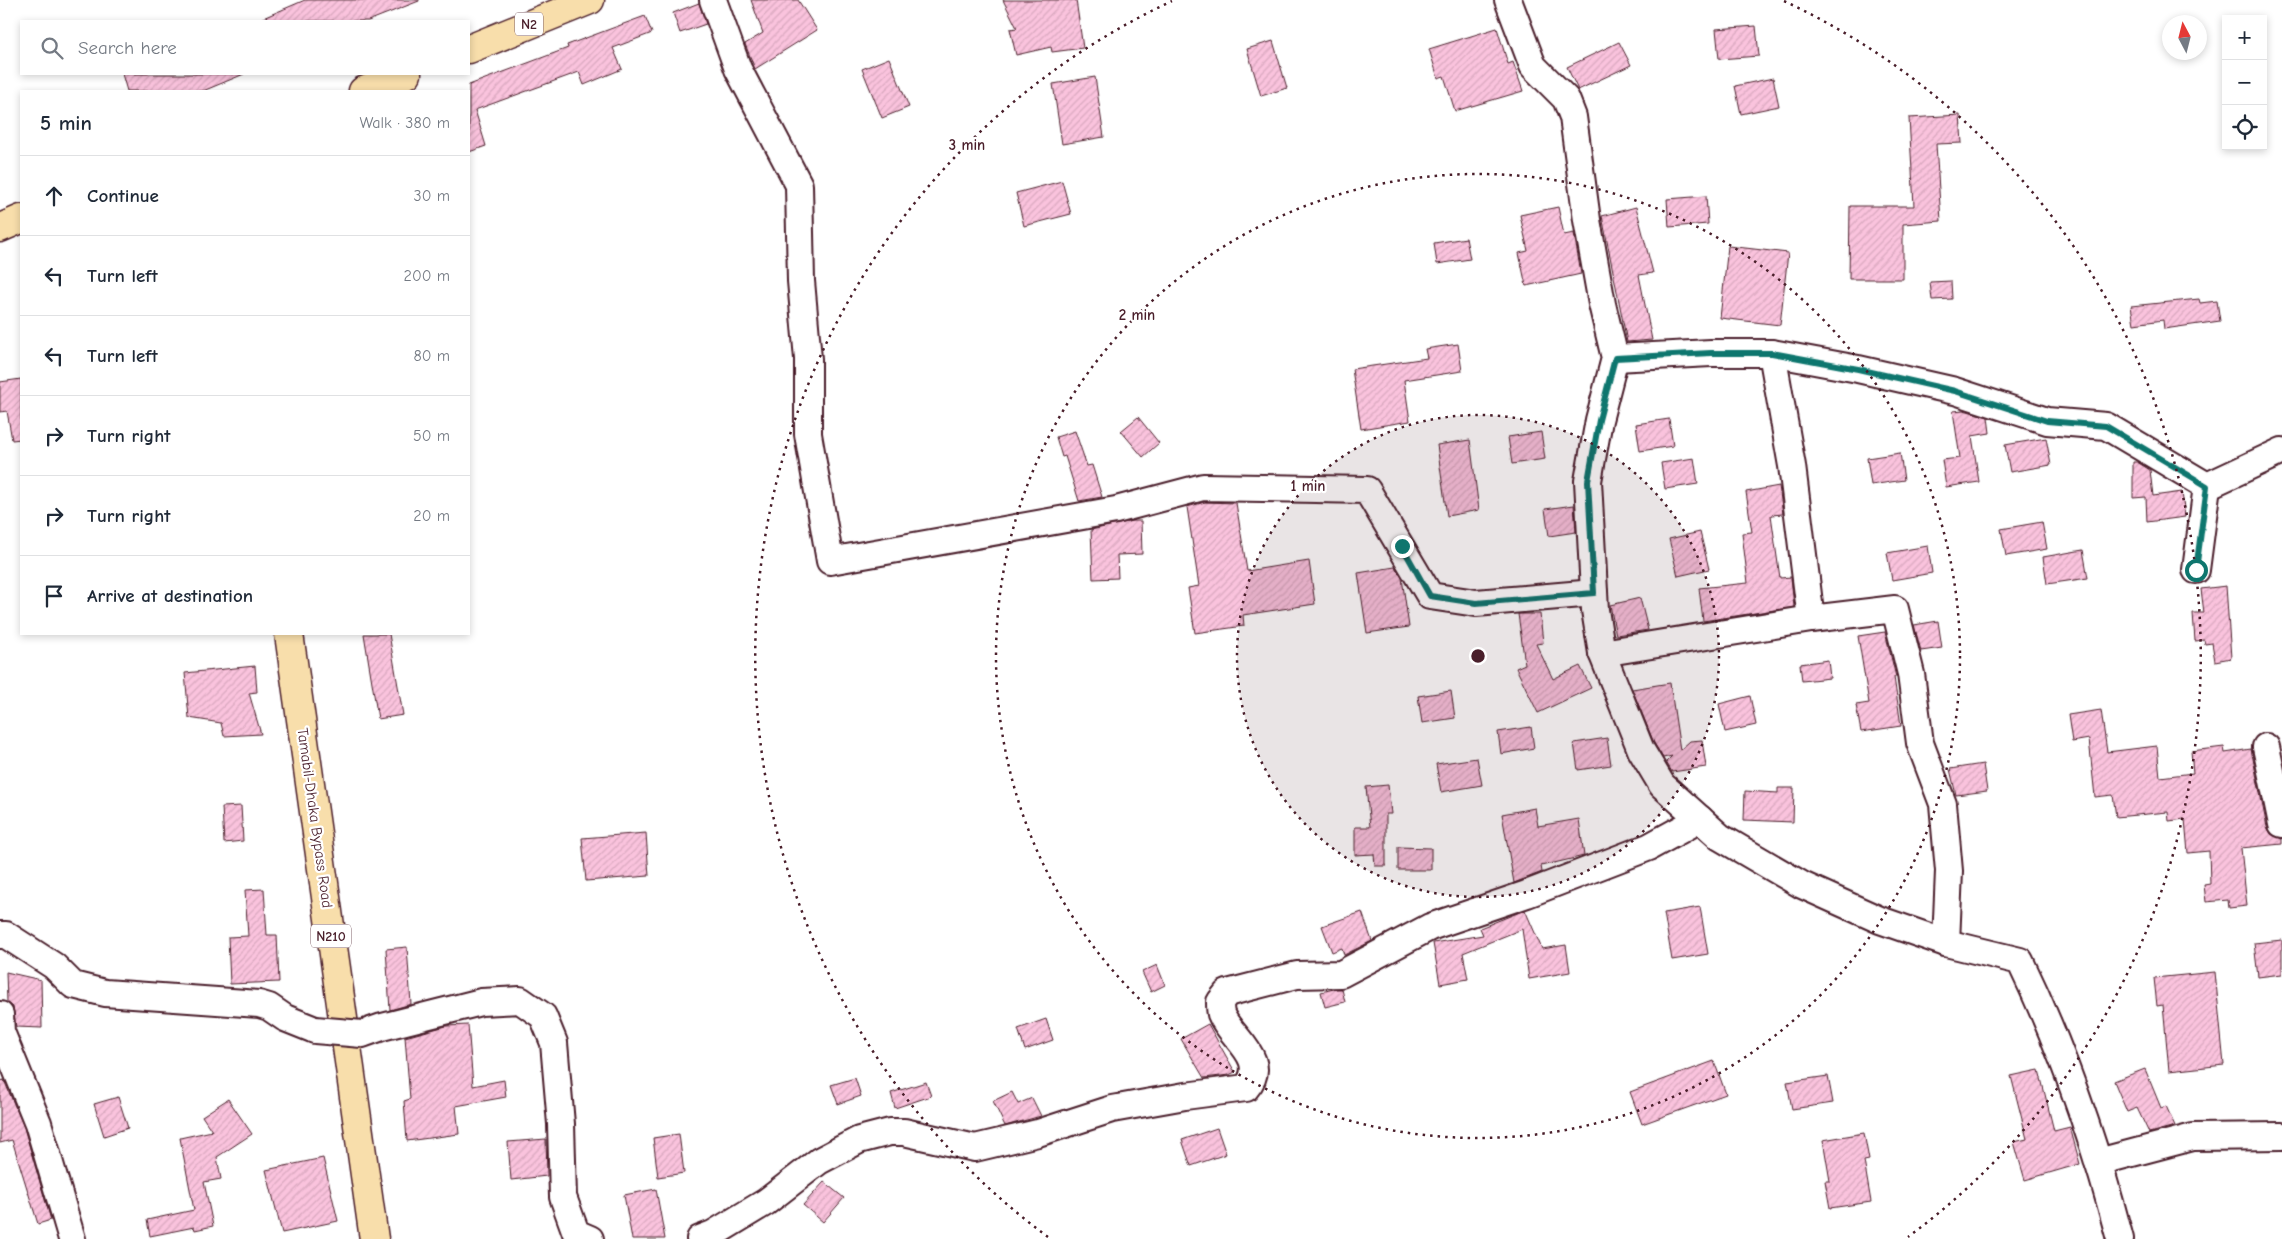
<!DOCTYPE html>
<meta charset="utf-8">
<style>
body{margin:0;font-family:"Comic Neue",sans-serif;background:#f6f6f7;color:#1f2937}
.controls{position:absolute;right:15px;top:15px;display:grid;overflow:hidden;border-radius:0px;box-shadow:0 2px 8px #0003}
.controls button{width:45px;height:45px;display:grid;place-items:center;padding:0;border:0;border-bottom:1px solid #e0e1e3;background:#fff;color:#1f2937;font:25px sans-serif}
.compass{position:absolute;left:2162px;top:15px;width:45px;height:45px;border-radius:50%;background:#fff;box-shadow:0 2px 8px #0003;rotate:353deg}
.stop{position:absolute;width:15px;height:15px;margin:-11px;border:4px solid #0f766e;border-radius:50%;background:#fff}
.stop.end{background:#0f766e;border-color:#fff;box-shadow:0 1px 5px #0008}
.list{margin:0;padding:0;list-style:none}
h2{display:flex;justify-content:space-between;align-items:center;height:65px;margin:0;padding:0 20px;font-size:21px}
h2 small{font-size:16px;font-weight:400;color:#747a83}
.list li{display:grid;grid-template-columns:32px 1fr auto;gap:15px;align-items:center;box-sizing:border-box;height:80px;padding:0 20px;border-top:1px solid #e0e1e3}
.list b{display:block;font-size:19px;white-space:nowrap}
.list em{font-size:16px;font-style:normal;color:#747a83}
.icon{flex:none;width:28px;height:28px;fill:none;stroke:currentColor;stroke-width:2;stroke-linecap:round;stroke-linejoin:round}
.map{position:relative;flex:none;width:2282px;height:1239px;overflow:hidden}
.search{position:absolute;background:#fff;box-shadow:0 2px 8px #0003;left:20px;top:20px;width:450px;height:55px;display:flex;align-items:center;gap:12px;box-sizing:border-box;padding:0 18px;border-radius:0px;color:#747a83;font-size:19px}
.panel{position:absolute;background:#fff;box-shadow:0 2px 8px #0003;left:20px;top:90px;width:450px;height:545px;border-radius:0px}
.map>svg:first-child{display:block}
.building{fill:url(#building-hatch);stroke:#4a1f2b}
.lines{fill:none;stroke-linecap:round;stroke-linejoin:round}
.minor-casing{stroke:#4a1f2b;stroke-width:30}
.highway-casing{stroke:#4a1f2b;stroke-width:31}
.minor{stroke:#fff;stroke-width:26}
.highway{stroke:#f8deab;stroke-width:28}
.minor-bridge-casing{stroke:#4a1f2b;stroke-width:30;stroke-linecap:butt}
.minor-bridge{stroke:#fff;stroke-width:26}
.route{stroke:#0f766e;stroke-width:6}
.ring{fill:none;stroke:#4a1f2b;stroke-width:2.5;stroke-dasharray:2.5 5}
.labels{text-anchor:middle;stroke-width:4.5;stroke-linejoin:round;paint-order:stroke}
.shield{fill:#fff;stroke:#80626b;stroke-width:1}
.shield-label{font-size:14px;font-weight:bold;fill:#4a1f2b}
.street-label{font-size:15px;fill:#4a1f2b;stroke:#fff}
.centre{fill:#4a1f2b;stroke:#fff;stroke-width:2.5}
.ring-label{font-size:15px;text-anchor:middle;font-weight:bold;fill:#4a1f2b;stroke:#fff;stroke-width:4.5;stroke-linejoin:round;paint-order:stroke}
</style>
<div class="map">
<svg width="2282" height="1239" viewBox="0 0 2282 1239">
<defs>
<pattern id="building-hatch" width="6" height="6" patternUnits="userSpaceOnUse" patternTransform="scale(1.25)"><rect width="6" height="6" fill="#fac3dd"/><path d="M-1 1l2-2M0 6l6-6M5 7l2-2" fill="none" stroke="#d8a7be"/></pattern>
</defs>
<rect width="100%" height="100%" fill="#fff"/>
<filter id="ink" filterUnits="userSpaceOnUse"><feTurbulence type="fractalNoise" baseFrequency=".02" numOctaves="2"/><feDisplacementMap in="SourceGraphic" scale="10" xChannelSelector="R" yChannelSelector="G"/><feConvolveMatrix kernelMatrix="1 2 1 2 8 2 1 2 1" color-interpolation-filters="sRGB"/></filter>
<g filter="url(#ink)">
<g class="building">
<polygon points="305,0 419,0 419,1 368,21 256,21"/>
<polygon points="751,0 798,0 817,30 755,69 745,44 763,33"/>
<polygon points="1003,0 1076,0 1083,48 1052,52 1051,47 1016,55 1010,29 1017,28"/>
<polygon points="699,3 706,24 680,33 673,13"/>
<polygon points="645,16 652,33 613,48 622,69 584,85 579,72 475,110 486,146 469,152 469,85 568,48 567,45"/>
<polygon points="1756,26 1759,56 1719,59 1716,29"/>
<polygon points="1497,28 1508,64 1513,62 1523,91 1455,111 1444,76 1438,78 1429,49"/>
<polygon points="1273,41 1287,88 1261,96 1247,49"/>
<polygon points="1619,42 1631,65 1578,90 1567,67"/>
<polygon points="889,58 909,107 882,118 862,69"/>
<polygon points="122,74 244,74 203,91 127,91"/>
<polygon points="1095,77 1104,137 1062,144 1053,84"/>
<polygon points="1773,78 1779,106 1741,114 1735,86"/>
<polygon points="1960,115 1962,143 1936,144 1941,221 1903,224 1903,279 1849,279 1850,206 1914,206 1909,118"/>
<polygon points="1062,181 1071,214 1024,226 1016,193"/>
<polygon points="1706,196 1708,224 1669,227 1667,199"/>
<polygon points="1558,207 1564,235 1574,233 1581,274 1526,286 1519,253 1528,251 1520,215"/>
<polygon points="1636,207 1653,273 1639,275 1652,340 1627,342 1602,216"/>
<polygon points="1466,238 1470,259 1437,264 1434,243"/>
<polygon points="1728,246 1788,253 1780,325 1720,318"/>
<polygon points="1951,281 1952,299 1932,300 1930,282"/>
<polygon points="2199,299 2200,303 2217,301 2220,321 2164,329 2163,320 2134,324 2131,306"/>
<polygon points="1458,344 1462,371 1404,380 1410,421 1361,429 1352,369 1427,358 1425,349"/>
<polygon points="21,379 21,439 12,440 7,411 0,412 0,382"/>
<polygon points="1964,410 1988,417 1990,433 1972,436 1979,482 1946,487 1942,460 1960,458 1953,411"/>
<polygon points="1138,417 1159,443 1143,457 1121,431"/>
<polygon points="1669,419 1673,446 1640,451 1636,424"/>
<polygon points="1075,431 1087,466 1092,465 1102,497 1079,501 1065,456 1062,457 1056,437"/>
<polygon points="1541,432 1545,459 1512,464 1508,437"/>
<polygon points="2046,438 2051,465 2010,472 2005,445"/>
<polygon points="1470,440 1479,510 1447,516 1437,445"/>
<polygon points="1900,453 1904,480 1871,485 1867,458"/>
<polygon points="1694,458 1698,484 1665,489 1661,463"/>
<polygon points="2133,462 2137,462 2150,470 2153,496 2182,492 2185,517 2147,522 2146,497 2133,498"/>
<polygon points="1779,486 1783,514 1771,515 1780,578 1791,577 1794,607 1703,621 1699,588 1748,583 1742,533 1752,532 1746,492"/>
<polygon points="1205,502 1236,503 1247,571 1309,561 1315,604 1243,615 1244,626 1195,633 1188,588 1199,586 1187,507"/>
<polygon points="1574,505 1576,532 1549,536 1545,509"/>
<polygon points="1132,521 1141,521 1142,554 1117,555 1118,578 1093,579 1091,530"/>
<polygon points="2042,522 2047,549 2006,556 2001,529"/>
<polygon points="1700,532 1709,569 1678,576 1669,539"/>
<polygon points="1928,546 1932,573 1892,580 1887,553"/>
<polygon points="2083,550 2088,578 2047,584 2043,557"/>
<polygon points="1395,567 1402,578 1409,627 1367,633 1358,573"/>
<polygon points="2226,586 2231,658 2215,661 2212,643 2205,644 2204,640 2195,641 2193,613 2204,613 2201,589"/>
<polygon points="1640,598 1648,630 1616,635 1610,605"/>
<polygon points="1518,614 1540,614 1543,643 1536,644 1553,679 1580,666 1591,688 1538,713 1516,668 1525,664"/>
<polygon points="1938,621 1942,648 1921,651 1914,625"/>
<polygon points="1885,632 1896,677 1894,677 1901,726 1861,732 1856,705 1869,703 1858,636"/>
<polygon points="364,634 389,634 403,715 378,719"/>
<polygon points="1828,660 1830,678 1802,681 1800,664"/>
<polygon points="255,666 257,692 249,693 261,734 224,736 221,723 189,718 185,673"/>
<polygon points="1670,683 1680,750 1690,741 1702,740 1706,767 1672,772 1666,762 1672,756 1663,758 1654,743 1632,689"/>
<polygon points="1451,691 1455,718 1422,723 1418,696"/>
<polygon points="1750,696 1756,725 1725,732 1719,704"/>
<polygon points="2101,710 2107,752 2157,746 2160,777 2193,773 2191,751 2224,747 2225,753 2251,749 2267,827 2271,834 2282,839 2282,844 2241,848 2247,906 2229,908 2228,900 2206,902 2204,885 2210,884 2209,851 2188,853 2185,819 2169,821 2168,812 2116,817 2113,795 2095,797 2089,739 2072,742 2068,715"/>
<polygon points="1531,727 1534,748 1501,754 1498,732"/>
<polygon points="1607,738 1611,765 1578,770 1574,743"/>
<polygon points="1477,758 1482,785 1441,792 1436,764"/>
<polygon points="1983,764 1987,791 1956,795 1950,769"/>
<polygon points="1388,785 1391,814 1386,814 1386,866 1375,866 1374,854 1355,855 1355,827 1370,827 1366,787"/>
<polygon points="1778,788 1794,788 1793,822 1744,820 1745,791 1778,793"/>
<polygon points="241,806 243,841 224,843 222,807"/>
<polygon points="1535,808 1538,826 1579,819 1584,856 1541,866 1542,872 1514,883 1502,814"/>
<polygon points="646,833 649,876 586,881 582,838"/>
<polygon points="1398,847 1431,848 1431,870 1398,870"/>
<polygon points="264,889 267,935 277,935 279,982 230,984 228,937 248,936 245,890"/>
<polygon points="1700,907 1708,954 1672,960 1664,913"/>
<polygon points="1525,910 1542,949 1566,945 1570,972 1529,979 1522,929 1463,953 1468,979 1440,984 1433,943 1483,935 1480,928"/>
<polygon points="1362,912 1372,941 1344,955 1342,948 1332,952 1322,926"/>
<polygon points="2282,940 2282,974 2258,977 2254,943"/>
<polygon points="407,947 411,1004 390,1010 386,949"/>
<polygon points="1157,965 1165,985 1151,992 1142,972"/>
<polygon points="6,972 41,980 42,1028 16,1027 13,1007 7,1002"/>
<polygon points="2215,972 2224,1065 2169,1071 2163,1005 2157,1006 2154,978"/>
<polygon points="1334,989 1342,989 1345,1002 1325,1007 1321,992"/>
<polygon points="1046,1019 1053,1040 1025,1050 1018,1029"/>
<polygon points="1208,1024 1235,1072 1229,1075 1204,1078 1181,1039"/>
<polygon points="468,1025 473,1086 504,1080 506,1097 456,1106 459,1134 407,1141 404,1101 410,1099 405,1037 446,1026"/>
<polygon points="1714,1061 1726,1094 1642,1124 1630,1092"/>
<polygon points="2145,1069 2161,1108 2166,1106 2175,1126 2149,1133 2137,1108 2127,1112 2114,1081"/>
<polygon points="2039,1070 2054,1131 2070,1127 2080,1164 2025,1180 2014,1142 2027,1139 2011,1076"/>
<polygon points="1828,1076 1833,1103 1792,1109 1787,1082"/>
<polygon points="855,1078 861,1096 838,1104 831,1085"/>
<polygon points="4,1080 24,1128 51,1220 38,1224 12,1140 0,1143 0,1081"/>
<polygon points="926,1082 931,1096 895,1108 891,1093"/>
<polygon points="1012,1092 1018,1104 1032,1098 1041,1116 1005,1126 993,1101"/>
<polygon points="118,1097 128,1128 104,1136 94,1104"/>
<polygon points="228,1099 252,1134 217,1157 221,1179 204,1182 213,1226 195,1230 194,1227 150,1236 147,1220 194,1210 180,1138 212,1131 202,1116"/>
<polygon points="1217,1128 1226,1154 1191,1166 1182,1140"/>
<polygon points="1864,1133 1869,1160 1864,1161 1871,1202 1830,1208 1825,1181 1830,1181 1823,1140"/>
<polygon points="679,1134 684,1173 658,1177 653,1138"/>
<polygon points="546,1139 547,1176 511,1180 508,1142"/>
<polygon points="323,1158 338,1221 282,1233 266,1170"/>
<polygon points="824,1182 844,1198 823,1222 803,1205"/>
<polygon points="656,1189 665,1239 632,1239 624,1195"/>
</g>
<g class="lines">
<g class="minor-casing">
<g id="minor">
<polyline points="713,0 738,69 799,185 801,281 808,359 808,434 830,561 1116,510 1203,487 1367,490 1430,596 1476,603 1594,593"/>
<path d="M1508 0 1533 66 1566 99 1573 117 1587 220 1602 304 1615 358 1599 420 1588 481 1595 610 1602 653 1641 750 1662 785 1720 837 1802 885 1880 920 1946 943 2020 961C2063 1050 2095 1143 2120 1239"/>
<polyline points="1772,353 1792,466 1811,619"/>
<polyline points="1615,358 1711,353 1772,353 1858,369 1955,391 2047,421 2106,426 2207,486 2282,451"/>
<polyline points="2196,570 2207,486"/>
<polyline points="1602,653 1811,619 1895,609 1911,674 1920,743 1943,804 1949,871 1946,943"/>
<polyline points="2266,747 2282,824"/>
<polyline points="0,935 6,935 54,966 73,985 105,993 259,1004 269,1007 285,1018 315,1030"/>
<polyline points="0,1015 1,1032 38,1123 72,1239"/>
<polyline points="362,1034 382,1027 481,1002 520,1000 543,1016 554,1043 561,1124 563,1197 576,1233 590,1239"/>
<polyline points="2098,1162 2193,1137 2282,1136"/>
<path d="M700 1239 713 1234 766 1202 819 1161 859 1140 890 1132H904L975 1148 1038 1133 1112 1109 1185 1096 1246 1088C1271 1059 1230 1038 1221 1014 1220 1010 1220 1005 1220 1002L1227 993 1297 975 1341 974 1430 927 1527 894 1649 847 1700 819"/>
</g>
</g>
<g class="highway-casing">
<g id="highway">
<polyline points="469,49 590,0"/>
<polyline points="363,91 407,74"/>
<polyline points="0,228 21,219"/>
<polyline points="289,634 374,1239"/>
</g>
</g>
<use href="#minor" class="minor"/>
<use href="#highway" class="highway"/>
<g class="minor-bridge-casing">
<polyline id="minor-bridge" points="315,1030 362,1034"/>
</g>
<use href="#minor-bridge" class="minor-bridge"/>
</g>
</g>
<g class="lines" filter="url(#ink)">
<polyline class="route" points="1402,546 1430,596 1476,603 1594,593 1588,481 1599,420 1615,358 1711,353 1772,353 1858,369 1955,391 2047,421 2106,426 2207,486 2196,570"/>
</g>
<circle cx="1478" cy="656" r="241" fill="#4a1f2b" fill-opacity=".12"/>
<g class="ring">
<circle cx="1478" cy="656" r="241"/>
<circle cx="1478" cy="656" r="482"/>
<path d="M1048 1237A723 723 0 0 1 1172 1M1784 1A723 723 0 0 1 1908 1237"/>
</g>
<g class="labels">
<g class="shield">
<rect x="515" y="12.5" width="28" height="23" rx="4"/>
<rect x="311" y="924.5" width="40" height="23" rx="4"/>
</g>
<g class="shield-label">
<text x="529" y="29">N2</text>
<text x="331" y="941">N210</text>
</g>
<g class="street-label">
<text transform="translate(315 818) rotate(82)" y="5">Tamabil-Dhaka Bypass Road</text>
</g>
</g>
<circle cx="1478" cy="656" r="8" class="centre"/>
<g class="ring-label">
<text x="967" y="150">3 min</text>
<text x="1137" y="320">2 min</text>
<text x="1308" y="491">1 min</text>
</g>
</svg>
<div class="controls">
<button>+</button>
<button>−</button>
<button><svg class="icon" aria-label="locate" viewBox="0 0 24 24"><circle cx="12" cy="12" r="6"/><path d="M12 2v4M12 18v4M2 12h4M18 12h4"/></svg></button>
</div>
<svg class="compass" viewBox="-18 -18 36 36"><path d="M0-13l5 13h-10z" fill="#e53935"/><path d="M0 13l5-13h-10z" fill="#747a83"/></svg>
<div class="stop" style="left:2196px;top:570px"></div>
<div class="stop end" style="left:1402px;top:546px"></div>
<div class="search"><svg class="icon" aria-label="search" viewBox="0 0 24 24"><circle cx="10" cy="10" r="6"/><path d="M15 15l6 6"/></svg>Search here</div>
<section class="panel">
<h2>5 min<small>Walk · 380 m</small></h2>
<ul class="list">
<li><svg class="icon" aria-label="ahead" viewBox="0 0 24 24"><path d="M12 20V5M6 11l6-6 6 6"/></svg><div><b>Continue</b></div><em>30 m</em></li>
<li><svg class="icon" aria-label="left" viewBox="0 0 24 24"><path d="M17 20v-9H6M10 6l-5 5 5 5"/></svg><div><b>Turn left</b></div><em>200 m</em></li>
<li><svg class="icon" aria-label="left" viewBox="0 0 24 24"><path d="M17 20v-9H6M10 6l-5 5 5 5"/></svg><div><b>Turn left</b></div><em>80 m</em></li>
<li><svg class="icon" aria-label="right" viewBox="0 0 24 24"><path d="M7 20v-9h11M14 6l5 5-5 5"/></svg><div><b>Turn right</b></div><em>50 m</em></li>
<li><svg class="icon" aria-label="right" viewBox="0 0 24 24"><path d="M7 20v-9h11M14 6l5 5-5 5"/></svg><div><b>Turn right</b></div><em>20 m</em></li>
<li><svg class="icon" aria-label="arrive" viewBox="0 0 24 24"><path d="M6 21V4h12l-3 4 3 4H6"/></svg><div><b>Arrive at destination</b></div></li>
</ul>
</section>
</div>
